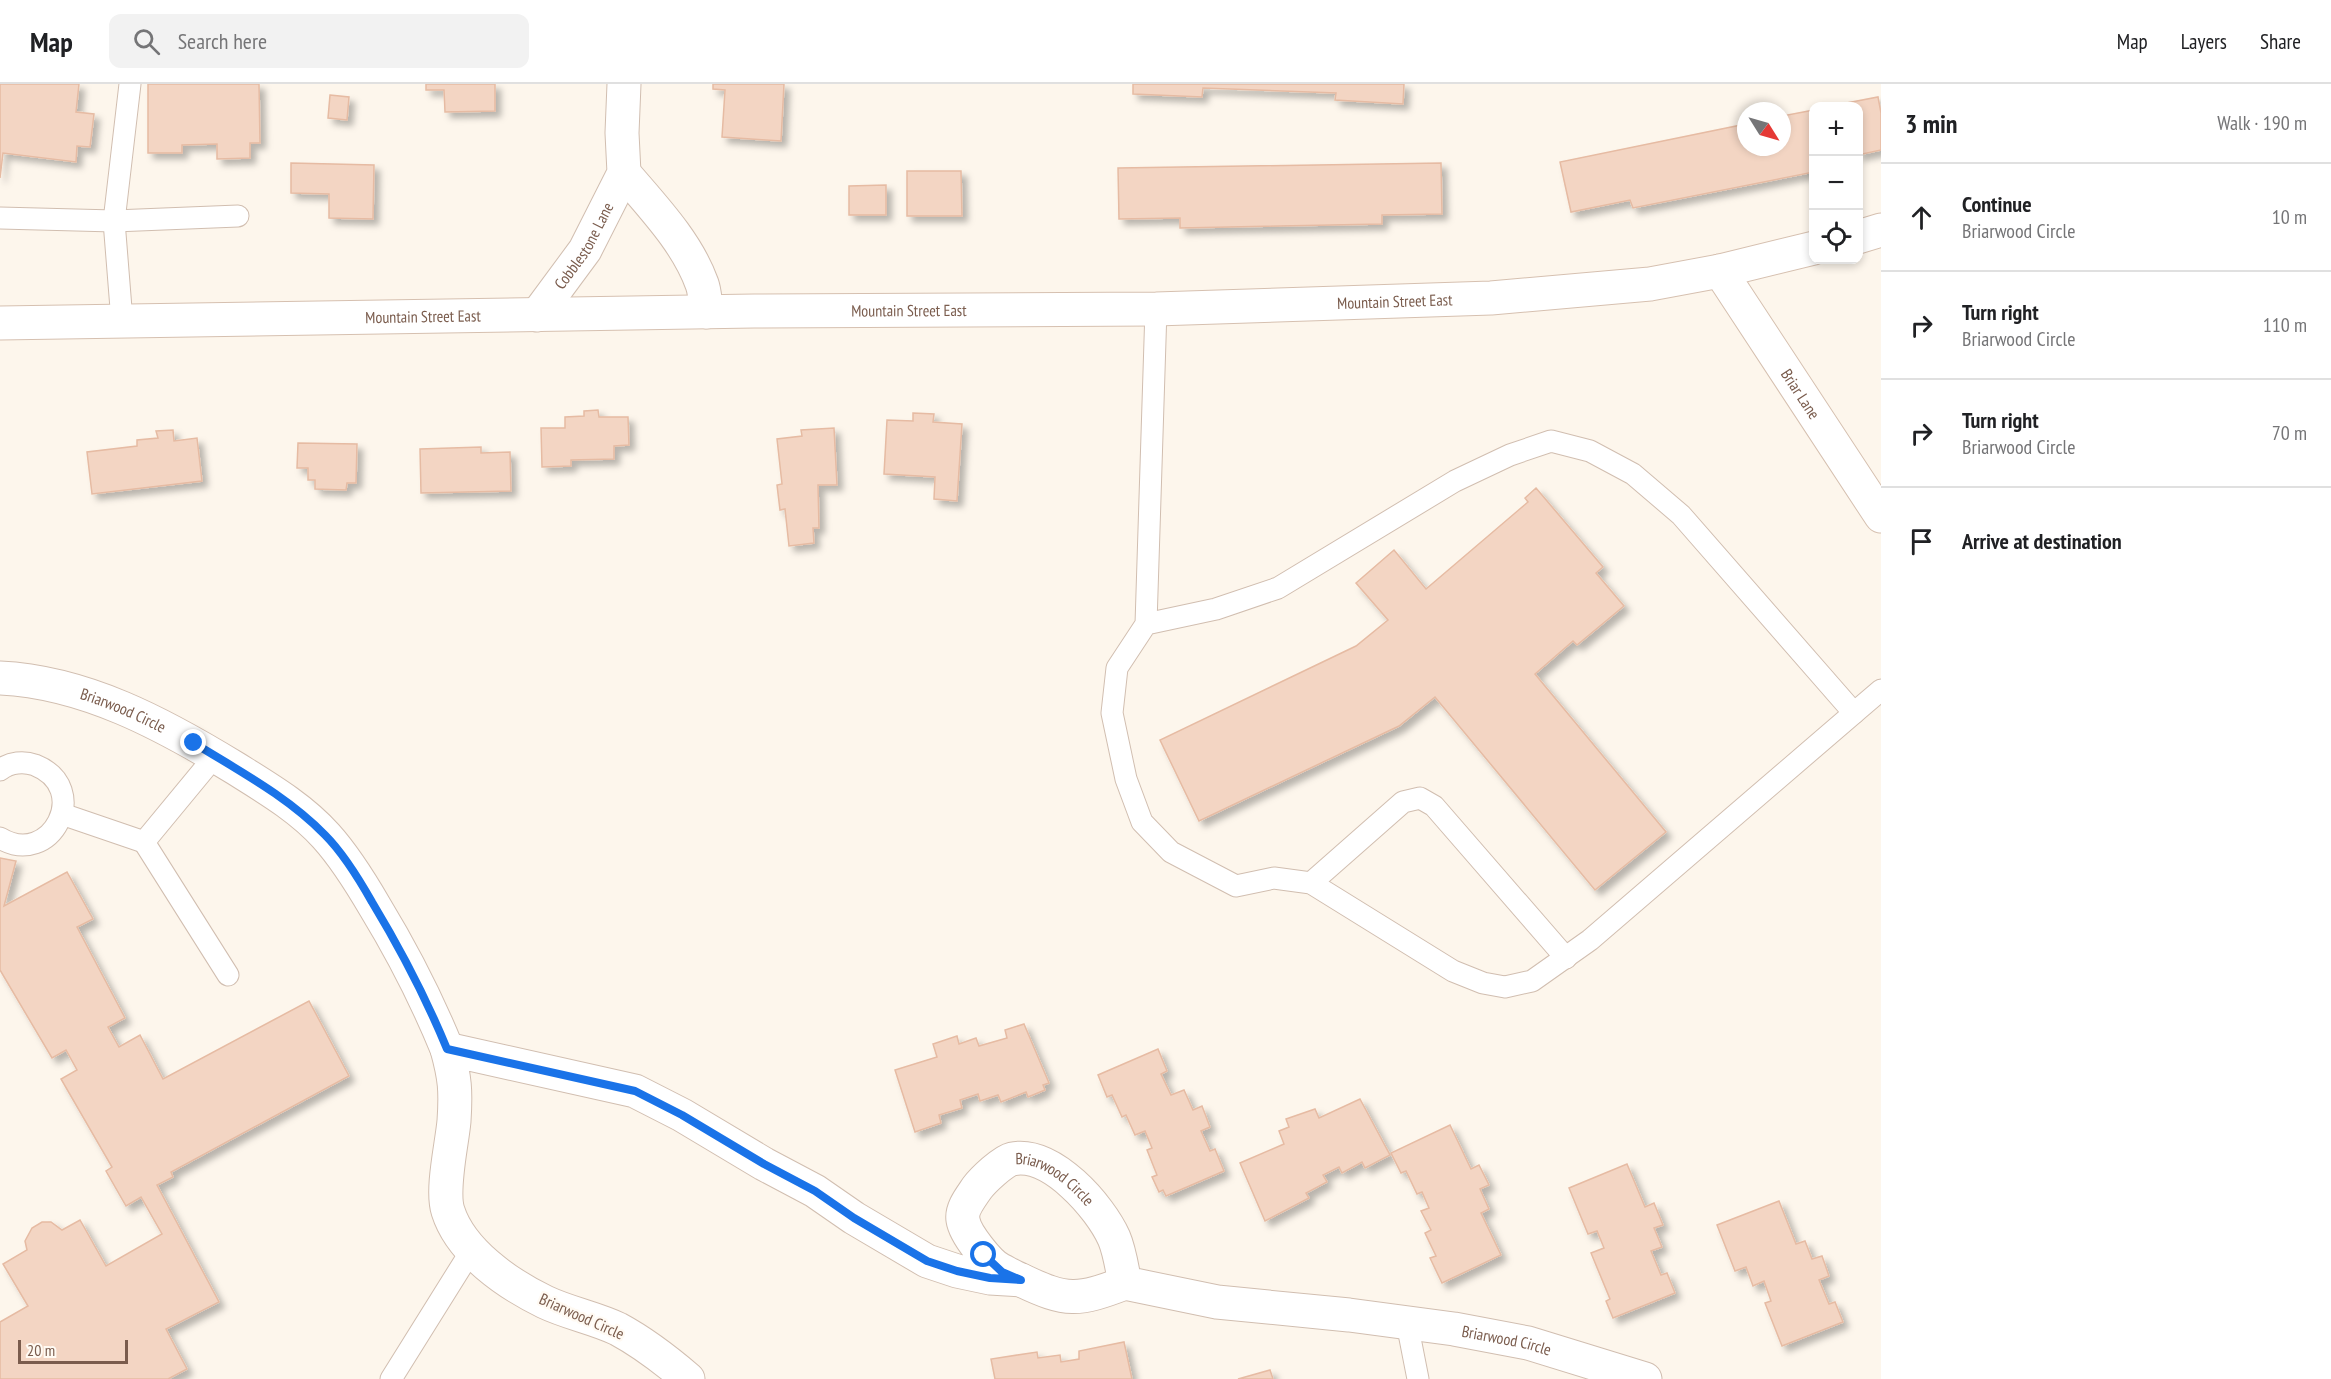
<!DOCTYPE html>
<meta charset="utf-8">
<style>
body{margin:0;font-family:"PT Sans Narrow",sans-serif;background:#f2f2f2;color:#202124}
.controls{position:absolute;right:18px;top:18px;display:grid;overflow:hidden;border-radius:12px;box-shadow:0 3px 9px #0003}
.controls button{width:54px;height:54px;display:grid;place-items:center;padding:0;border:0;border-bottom:2px solid #e0e0e0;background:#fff;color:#202124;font:30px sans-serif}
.compass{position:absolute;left:1737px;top:18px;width:54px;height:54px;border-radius:50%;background:#fff;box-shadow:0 3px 9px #0003;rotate:127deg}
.scale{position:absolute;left:18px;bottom:15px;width:110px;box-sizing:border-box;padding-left:6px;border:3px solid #7a5c4d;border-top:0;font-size:16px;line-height:21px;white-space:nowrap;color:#7a5c4d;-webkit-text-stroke:4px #fffaf3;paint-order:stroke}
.stop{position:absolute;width:18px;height:18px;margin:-14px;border:4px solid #1a73e8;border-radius:50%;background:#fff}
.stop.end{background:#1a73e8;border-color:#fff;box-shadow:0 2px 6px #0008}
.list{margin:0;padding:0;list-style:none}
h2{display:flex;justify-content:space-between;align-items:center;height:78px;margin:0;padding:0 24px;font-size:26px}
h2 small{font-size:20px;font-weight:400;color:#757577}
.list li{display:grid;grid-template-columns:39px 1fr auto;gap:18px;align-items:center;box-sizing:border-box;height:108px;padding:0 24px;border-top:2px solid #e0e0e0}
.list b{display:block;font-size:22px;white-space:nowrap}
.list p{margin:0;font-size:20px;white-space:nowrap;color:#757577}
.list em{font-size:20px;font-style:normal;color:#757577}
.icon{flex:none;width:33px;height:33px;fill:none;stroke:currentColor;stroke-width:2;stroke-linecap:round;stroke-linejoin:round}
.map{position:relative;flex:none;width:1881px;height:1295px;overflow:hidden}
header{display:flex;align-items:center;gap:36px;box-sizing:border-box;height:84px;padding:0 30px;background:#fff;border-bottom:2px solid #e0e0e0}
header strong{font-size:28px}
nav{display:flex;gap:33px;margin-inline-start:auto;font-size:21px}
.search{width:420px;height:54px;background:#f2f2f2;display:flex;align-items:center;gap:15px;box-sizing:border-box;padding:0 21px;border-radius:12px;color:#757577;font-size:22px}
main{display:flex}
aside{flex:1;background:#fff}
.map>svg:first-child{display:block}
.building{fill:#f3d5c3;stroke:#e6bba3;stroke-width:1.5;filter:url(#shadow)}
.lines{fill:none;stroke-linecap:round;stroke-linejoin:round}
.service-casing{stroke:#d1beb0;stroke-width:23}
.minor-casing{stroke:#d1beb0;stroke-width:35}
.secondary-casing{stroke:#d6c0b0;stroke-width:35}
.service{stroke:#fff;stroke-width:21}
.minor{stroke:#fff;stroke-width:33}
.secondary{stroke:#fff;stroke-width:33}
.route{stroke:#1a73e8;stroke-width:8}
.labels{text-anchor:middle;stroke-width:4.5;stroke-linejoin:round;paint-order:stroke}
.street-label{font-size:16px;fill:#7a5c4d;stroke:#fffaf3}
</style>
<header>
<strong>Map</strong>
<div class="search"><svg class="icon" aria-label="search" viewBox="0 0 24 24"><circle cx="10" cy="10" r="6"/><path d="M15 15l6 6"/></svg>Search here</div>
<nav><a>Map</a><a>Layers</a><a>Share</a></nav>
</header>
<main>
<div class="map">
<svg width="1881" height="1295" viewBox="0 0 1881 1295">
<defs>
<filter id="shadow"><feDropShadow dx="5.5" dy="5.5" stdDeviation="3" flood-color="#0004"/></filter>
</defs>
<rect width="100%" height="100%" fill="#fdf6ec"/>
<g class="building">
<polygon points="0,0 79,0 76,28 94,30 90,63 77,62 76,78 3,69 0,94"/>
<polygon points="148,0 259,0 260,59 250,59 250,74 217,75 217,60 182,61 182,69 148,69"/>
<polygon points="426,0 495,0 495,27 445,28 444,6 426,6"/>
<polygon points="713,0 784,0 781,57 722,53 725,6 713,5"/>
<polygon points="1133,0 1404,0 1403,20 1335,16 1336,9 1203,4 1202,13 1133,10"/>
<polygon points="330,11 349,13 347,36 328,34"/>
<polygon points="1878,13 1881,29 1881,66 1858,71 1858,22 1831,22"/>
<polygon points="1814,26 1814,88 1633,124 1630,116 1571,128 1560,78 1746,40 1746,63 1782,63 1782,32"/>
<polygon points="291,79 374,81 373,135 329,134 329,110 291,109"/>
<polygon points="1441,79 1442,130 1382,131 1382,140 1180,144 1180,134 1119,135 1118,84"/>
<polygon points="907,87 961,87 962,132 907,132"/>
<polygon points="886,101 886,131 849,131 849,102"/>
<polygon points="598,326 599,333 628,333 629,361 614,362 614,375 571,376 571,382 542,383 541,344 565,344 565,333 584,332 584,327"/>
<polygon points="913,329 934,330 933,338 962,340 957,417 934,415 935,393 884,390 887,336 913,337"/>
<polygon points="834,344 837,401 818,401 819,444 813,444 814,459 789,462 785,425 780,426 777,401 782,400 777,355 802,352 801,346"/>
<polygon points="173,346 174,357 197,354 202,397 92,410 87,368 137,362 137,356 158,354 156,347"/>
<polygon points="298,359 357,360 356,399 347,399 346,406 315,405 315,396 308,396 308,384 297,384"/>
<polygon points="481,363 481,369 510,368 511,407 421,409 420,365"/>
<polygon points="1536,404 1603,483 1596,489 1624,522 1577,561 1573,557 1535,590 1666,748 1595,806 1435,613 1399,642 1199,737 1160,656 1356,562 1388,536 1356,499 1394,466 1426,505 1528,418 1525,414"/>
<polygon points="0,774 16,777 4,822 67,788 93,835 77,843 125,934 108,943 119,963 140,951 163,995 309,917 349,992 171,1088 173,1093 157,1101 219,1218 166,1245 187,1285 168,1295 0,1295 0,1238 28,1222 3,1180 27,1166 25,1157 32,1144 42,1138 51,1138 62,1146 80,1136 106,1182 162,1150 141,1113 126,1122 106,1087 112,1083 61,995 77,986 66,966 52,974 0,886"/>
<polygon points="1024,940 1049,999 1043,1001 1045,1006 1028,1013 1026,1008 1001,1018 998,1011 980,1017 978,1010 960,1016 962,1024 939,1031 941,1039 915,1048 895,986 937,973 933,960 957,952 959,960 976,954 979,962 1007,954 1005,946"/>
<polygon points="1158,965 1167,987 1161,990 1171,1011 1184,1006 1193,1026 1202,1022 1210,1043 1201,1047 1210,1067 1215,1065 1224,1087 1166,1112 1163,1106 1159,1108 1152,1093 1157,1091 1147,1066 1152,1064 1145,1047 1135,1051 1126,1031 1122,1033 1112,1011 1107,1013 1098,991"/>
<polygon points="1360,1015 1390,1071 1365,1084 1362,1078 1342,1089 1339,1083 1323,1091 1327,1098 1306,1109 1309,1114 1265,1137 1240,1079 1284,1060 1279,1047 1289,1043 1286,1035 1315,1025 1319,1034"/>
<polygon points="1450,1041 1471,1085 1479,1081 1489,1101 1480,1105 1489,1125 1481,1129 1501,1171 1442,1199 1430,1174 1436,1172 1425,1149 1431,1146 1421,1127 1429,1124 1422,1108 1417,1110 1406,1087 1401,1089 1391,1069"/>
<polygon points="1627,1080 1645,1123 1654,1119 1663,1141 1654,1144 1662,1163 1651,1167 1661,1191 1667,1189 1675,1209 1613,1234 1606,1217 1610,1215 1591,1169 1604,1164 1597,1147 1588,1150 1569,1104"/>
<polygon points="1779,1117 1796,1160 1805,1157 1812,1175 1822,1172 1829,1192 1819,1196 1829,1220 1835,1218 1843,1238 1782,1262 1765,1219 1771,1217 1764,1197 1753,1202 1746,1183 1735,1187 1717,1141"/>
<polygon points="1124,1258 1132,1295 995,1295 991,1275 1037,1268 1038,1274 1060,1271 1061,1278 1079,1275 1079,1267"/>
<polygon points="1270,1286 1273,1295 1238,1295"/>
</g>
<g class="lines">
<g class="service-casing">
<g id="service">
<polyline points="0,134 114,137 238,132"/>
<polyline points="122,237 114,137 130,0"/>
<polyline points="1146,540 1216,525 1278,504 1455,397 1510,371 1551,357 1590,367 1633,390 1681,431 1854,629 1590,856 1532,897 1505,903 1483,899 1453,887 1311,799 1274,794 1236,802 1171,768 1142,738 1126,695 1112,629 1117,584 1146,540 1156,225"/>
<polyline points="1854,629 1881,606"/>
<polyline points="215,672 144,758 228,891"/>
<path d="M0 686C10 678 24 677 35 681 93 704 51 785 0 754"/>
<polyline points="62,730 144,758"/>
<polyline points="1311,799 1403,718 1420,714 1434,722 1566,874"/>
<polyline points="1407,1239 1418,1295"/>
<polyline points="391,1295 471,1167"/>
</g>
</g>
<g class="minor-casing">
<g id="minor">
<path d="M624 89C652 122 687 158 702 200 705 208 705 219 707 228"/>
<path id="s1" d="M537 231 585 166 624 89 622 49 624 0"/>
<path id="s2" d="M0 594C85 598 163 640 235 684 267 704 301 724 326 752 345 773 361 799 375 823 403 869 427 916 447 965"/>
<path d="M1021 1196C1067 1218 1078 1217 1125 1199"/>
<path id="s3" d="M688 1295C667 1277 642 1258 618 1245 595 1234 568 1229 545 1218 508 1200 461 1168 448 1127 441 1106 452 1060 454 1037 456 1007 455 994 447 965L635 1007 682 1031 764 1080 815 1107 854 1134 927 1177 957 1187 990 1194 1021 1196C1014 1193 1007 1189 1001 1186 989 1180 965 1150 963 1136 961 1125 971 1113 977 1104 983 1096 1003 1077 1012 1075 1052 1067 1100 1123 1114 1154 1120 1168 1122 1185 1125 1199L1217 1218 1349 1231 1454 1245 1528 1259 1645 1295"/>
</g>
</g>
<g class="secondary-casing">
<g id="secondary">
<polyline points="1858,153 1881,146"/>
<path id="s4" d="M1720 187 1881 432"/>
<path id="s5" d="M0 239 754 227 1156 225 1491 214 1650 200 1720 187 1814 164"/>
</g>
</g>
<use href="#service" class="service"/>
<use href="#minor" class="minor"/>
<use href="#secondary" class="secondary"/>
</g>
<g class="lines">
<path class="route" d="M194 659C239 687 287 712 325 751 344 770 359 795 372 818 401 866 426 914 447 965L635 1007 682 1031 764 1080 815 1107 854 1134 927 1177 957 1187 990 1194 1021 1196 1002 1188 984 1171"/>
</g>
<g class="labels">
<g class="street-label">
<text dy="6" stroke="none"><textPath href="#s1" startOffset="84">Cobblestone Lane</textPath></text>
<text dy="6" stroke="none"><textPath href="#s5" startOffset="1395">Mountain Street East</textPath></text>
<text dy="6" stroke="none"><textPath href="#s5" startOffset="909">Mountain Street East</textPath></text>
<text dy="6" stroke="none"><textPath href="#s5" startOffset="423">Mountain Street East</textPath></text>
<text dy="6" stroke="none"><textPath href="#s4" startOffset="147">Briar Lane</textPath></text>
<text dy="6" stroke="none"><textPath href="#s2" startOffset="128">Briarwood Circle</textPath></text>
<text dy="6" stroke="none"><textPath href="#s3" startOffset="1308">Briarwood Circle</textPath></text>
<text transform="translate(582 1232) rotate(24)" y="6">Briarwood Circle</text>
<text dy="6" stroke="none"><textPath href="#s3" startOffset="1828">Briarwood Circle</textPath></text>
</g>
</g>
</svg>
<div class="controls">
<button>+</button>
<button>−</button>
<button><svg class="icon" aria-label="locate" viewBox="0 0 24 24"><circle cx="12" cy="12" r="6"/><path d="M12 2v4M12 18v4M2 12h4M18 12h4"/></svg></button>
</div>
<svg class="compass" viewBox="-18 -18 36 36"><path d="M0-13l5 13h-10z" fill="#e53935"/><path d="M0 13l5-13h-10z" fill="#757577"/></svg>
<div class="scale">20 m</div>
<div class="stop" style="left:984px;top:1171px"></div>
<div class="stop end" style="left:194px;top:659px"></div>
</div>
<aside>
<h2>3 min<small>Walk · 190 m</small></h2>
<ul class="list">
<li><svg class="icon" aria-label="ahead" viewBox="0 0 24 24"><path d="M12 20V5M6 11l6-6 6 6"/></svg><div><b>Continue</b><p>Briarwood Circle</p></div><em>10 m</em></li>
<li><svg class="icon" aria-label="right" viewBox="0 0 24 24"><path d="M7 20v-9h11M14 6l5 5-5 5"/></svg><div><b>Turn right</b><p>Briarwood Circle</p></div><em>110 m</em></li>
<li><svg class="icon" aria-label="right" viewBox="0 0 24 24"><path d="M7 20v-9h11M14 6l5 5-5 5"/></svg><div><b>Turn right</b><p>Briarwood Circle</p></div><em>70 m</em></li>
<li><svg class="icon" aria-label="arrive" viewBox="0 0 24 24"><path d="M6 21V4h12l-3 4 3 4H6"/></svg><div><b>Arrive at destination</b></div></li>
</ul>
</aside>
</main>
